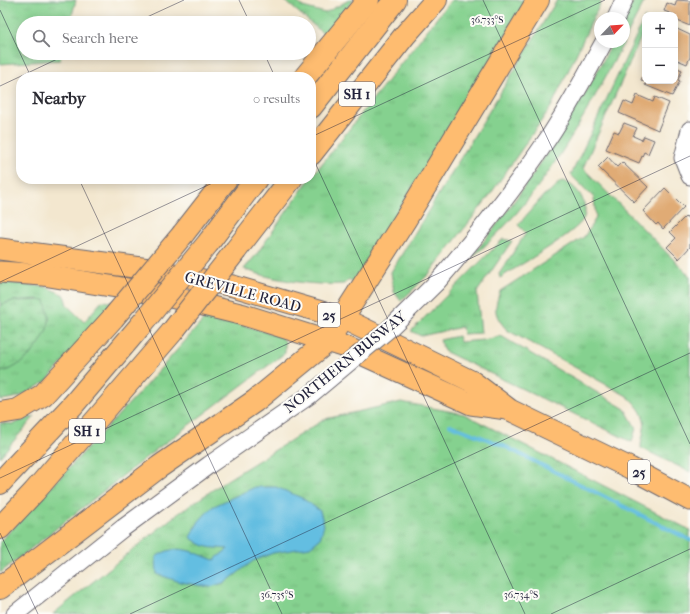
<!DOCTYPE html>
<meta charset="utf-8">
<style>
body{margin:0;font-family:"IM FELL French Canon",serif;background:#f7f7f7;color:#2b2b33}
.controls{position:absolute;right:12px;top:12px;display:grid;overflow:hidden;border-radius:8px;box-shadow:0 2px 10px #0003}
.controls button{width:36px;height:36px;display:grid;place-items:center;padding:0;border:0;border-bottom:1px solid #e1e1e2;background:#fff;color:#2b2b33;font:20px sans-serif}
.compass{position:absolute;left:594px;top:12px;width:36px;height:36px;border-radius:50%;background:#fff;box-shadow:0 2px 10px #0003;rotate:65deg}
.list{margin:0;padding:0;list-style:none}
h2{display:flex;justify-content:space-between;align-items:center;height:52px;margin:0;padding:0 16px;font-size:17px}
h2 small{font-size:13px;font-weight:400;color:#7c7c81}
.icon{flex:none;width:22px;height:22px;fill:none;stroke:currentColor;stroke-width:2;stroke-linecap:round;stroke-linejoin:round}
.map{position:relative;flex:none;width:690px;height:614px;overflow:hidden}
.search{position:absolute;background:#fff;box-shadow:0 2px 10px #0003;left:16px;top:16px;width:300px;height:44px;display:flex;align-items:center;gap:10px;box-sizing:border-box;padding:0 14px;border-radius:22px;color:#7c7c81;font-size:15px}
.panel{position:absolute;background:#fff;box-shadow:0 2px 10px #0003;left:16px;top:72px;width:300px;height:112px;border-radius:16px}
.map>svg:first-child{display:block}
.grass{fill:url(#grass-tufts);stroke:#547a65}
.wetland{fill:url(#wetland-marsh);stroke:#547a65}
.water{fill:#63bee1;stroke:#42708e}
.lines{fill:none;stroke-linecap:round;stroke-linejoin:round}
.stream{stroke:#63bee1;stroke-width:4}
.building{fill:#e0ab74}
.minor-casing{stroke:#6b676f;stroke-width:19}
.major-casing{stroke:#6b676f;stroke-width:23}
.highway-casing{stroke:#6b676f;stroke-width:24}
.minor{stroke:#fff;stroke-width:17}
.major{stroke:#febc70;stroke-width:21}
.highway{stroke:#febc70;stroke-width:22}
.minor-bridge-casing{stroke:#6b676f;stroke-width:19;stroke-linecap:butt}
.highway-bridge-casing{stroke:#6b676f;stroke-width:24;stroke-linecap:butt}
.minor-bridge{stroke:#fff;stroke-width:17}
.highway-bridge{stroke:#febc70;stroke-width:22}
.ticks{fill:none;stroke:#22223b;stroke-width:1;stroke-opacity:0.45}
.labels{text-anchor:middle;stroke-width:4;stroke-linejoin:round;paint-order:stroke}
.shield{fill:#fdfcf7;stroke:#646373;stroke-width:1}
.shield-label{font-size:14px;font-weight:bold;fill:#22223b}
.street-label{font-size:15px;fill:#22223b;stroke:#fdfcf7}
.ticks-label{font-size:10px;text-anchor:middle;fill:#22223b;stroke:#fdfcf7;stroke-width:4;stroke-linejoin:round;paint-order:stroke}
</style>
<div class="map">
<svg width="690" height="614" viewBox="0 0 690 614">
<defs>
<pattern id="grass-tufts" width="24" height="20" patternUnits="userSpaceOnUse"><rect width="24" height="20" fill="#85d18f"/><path d="M3 7l-1-3M5 7V3M7 7l1-3M15 17l-1-3M17 17v-4M19 17l1-3" fill="none" stroke="#73b37c"/></pattern>
<pattern id="wetland-marsh" width="20" height="14" patternUnits="userSpaceOnUse"><rect width="20" height="14" fill="#85d18f"/><path d="M1 5h8M5 5V1M11 12h8M15 12V8" fill="none" stroke="#73b37c"/></pattern>
</defs>
<rect width="100%" height="100%" fill="#fdfcf7"/>
<filter id="ink" filterUnits="userSpaceOnUse"><feTurbulence type="fractalNoise" baseFrequency=".025" numOctaves="2"/><feDisplacementMap in="SourceGraphic" scale="8" xChannelSelector="R" yChannelSelector="G"/><feConvolveMatrix kernelMatrix="1 2 1 2 8 2 1 2 1" color-interpolation-filters="sRGB"/></filter>
<filter id="wash" filterUnits="userSpaceOnUse"><feTurbulence type="fractalNoise" baseFrequency=".012" numOctaves="4" result="noise"/><feDisplacementMap in="SourceGraphic" scale="16" xChannelSelector="R" yChannelSelector="G"/><feGaussianBlur stdDeviation="0.9" result="paint"/><feColorMatrix in="noise" values="0 0 0 0 0 0 0 0 0 0 0 0 0 0 0 0 0 1.4 0 .05"/><feComposite in="paint" operator="in"/></filter>
<g filter="url(#wash)">
<rect width="100%" height="100%" fill="#f3e7cf"/>
<g class="grass">
<polygon points="0,0 76,0 70,23 23,23 23,53 62,53 60,60 0,64"/>
<polygon points="284,0 294,0 303,7 325,13 349,0 354,0 324,34"/>
<path d="M451 0H528L354 283 349 279 344 284C314 286 271 280 244 269L256 255 306 184Z"/>
<polygon points="557,0 602,0 551,107 487,199 429,274 401,301 394,292 391,272"/>
<polygon points="634,0 645,0 624,41 624,20"/>
<path d="M645 17V28L583 168 690 276V472L641 448C641 440 643 436 644 429 647 416 636 404 627 396L507 330C493 314 494 310 500 291L584 237 596 218 594 198 571 175Z"/>
<path d="M613 42H624C583 120 539 202 470 259 525 190 572 121 613 42Z"/>
<path d="M564 181C571 184 579 191 582 198 585 205 587 214 582 221 571 236 518 266 500 278L499 274 526 233 518 225 544 195 554 189 559 182Z"/>
<polygon points="503,239 512,241 477,292 481,333 463,334 462,327 421,336 411,331"/>
<path d="M0 282 46 287 64 295 67 305 84 322 102 301 113 302 47 381 19 397 2 400H0V372C13 370 22 361 32 353L38 299 13 301 0 305Z"/>
<polygon points="208,315 280,336 285,341 285,353 149,455 0,573 0,542 138,394"/>
<polygon points="458,336 460,342 484,340 501,336 625,409 636,428 632,442 444,351 440,340"/>
<polygon points="401,402 464,414 690,530 690,614 53,614 172,518 227,480 325,419"/>
<polygon points="35,416 0,457 0,423 13,424"/>
</g>
<path class="wetland" d="M45 300C46 306 50 315 49 321 46 342 22 369 0 372V305L13 301Z"/>
<path class="water" d="M255 487H276L302 498 320 511 324 525 320 539 310 547 273 553 253 561 226 582 210 587 180 582 157 574 156 557C177 542 192 552 214 560L228 549C210 547 206 550 190 537L199 521 212 507Z"/>
<g class="lines">
<polyline class="stream" points="450,425 502,445 690,540"/>
</g>
<g id="blocks">
<g class="building">
<polygon points="677,0 690,1 690,26 675,20 675,15 664,11 667,3 675,6"/>
<polygon points="675,28 690,35 690,57 687,64 675,59"/>
<polygon points="675,67 682,70 678,80 680,81 672,96 645,85 646,82 641,80 645,71 645,81 675,81"/>
<polygon points="637,95 653,102 655,97 669,103 658,130 619,113 624,101 633,105"/>
<polygon points="624,123 637,128 633,136 642,140 644,136 654,140 648,154 644,152 639,163 606,149 614,131 619,133"/>
<polygon points="608,157 617,167 622,162 648,187 634,202 598,167"/>
<polygon points="665,188 684,207 663,229 658,223 656,225 643,211"/>
<polygon points="686,216 690,221 690,247 679,259 667,247 676,238 670,232"/>
</g>
</g>
</g>
<g filter="url(#ink)">
<use href="#blocks" fill-opacity="0" stroke="#6b676f" stroke-width="1"/>
<g class="lines">
<g class="minor-casing">
<g id="minor">
<polyline points="616,18 624,0"/>
<polyline points="690,130 683,158 690,176"/>
<path d="M437 282C477 236 515 188 549 137 569 107 586 74 604 42"/>
<polyline points="15,614 123,528"/>
</g>
</g>
<g class="major-casing">
<g id="major">
<polyline points="0,249 149,269 233,286 342,318 473,382 510,410 630,468 690,500"/>
<polyline points="0,272 43,275 159,294 244,315 346,347 471,404 507,409"/>
</g>
</g>
<g class="highway-casing">
<g id="highway">
<polyline points="305,77 368,0"/>
<polyline points="311,107 395,0"/>
<polyline points="311,154 405,35 436,0"/>
<polyline points="183,234 226,179"/>
<polyline points="209,242 256,179"/>
<polyline points="236,250 291,179"/>
<polyline points="0,413 18,410 43,395 113,318"/>
<polyline points="0,483 73,405 141,325"/>
<polyline points="0,528 34,492 172,332"/>
<polyline points="0,588 159,467 255,401 327,342 405,220 538,0"/>
</g>
</g>
<use href="#minor" class="minor"/>
<use href="#major" class="major"/>
<use href="#highway" class="highway"/>
<g class="minor-bridge-casing">
<polyline id="minor-bridge" points="123,528 209,465 310,395 389,329 437,282"/>
</g>
<g class="highway-bridge-casing">
<g id="highway-bridge">
<polyline points="113,318 183,234"/>
<polyline points="141,325 209,242"/>
<polyline points="172,332 236,250"/>
</g>
</g>
<use href="#minor-bridge" class="minor-bridge"/>
<use href="#highway-bridge" class="highway-bridge"/>
</g>
</g>
<path class="ticks" d="M239 0 250 23M483 0 690 444M0 10 31 77M134 23 184 0M264 53 275 77M0 86 70 53M311 137 605 0M311 154 525 614M79 179 282 614M0 282 221 179M0 478 690 156M0 533 38 614M130 614 690 353M551 614 690 549"/>
<g class="labels">
<g class="shield">
<rect x="339" y="82" width="36" height="24" rx="3"/>
<rect x="318" y="303" width="22" height="24" rx="3"/>
<rect x="69" y="419" width="36" height="24" rx="3"/>
<rect x="628" y="460" width="22" height="24" rx="3"/>
</g>
<g class="shield-label">
<text x="357" y="99">SH 1</text>
<text x="329" y="320">25</text>
<text x="87" y="436">SH 1</text>
<text x="639" y="477">25</text>
</g>
<g class="street-label">
<text transform="translate(243 292) rotate(15)" y="5">GREVILLE ROAD</text>
<text transform="translate(345 362) rotate(-39)" y="5">NORTHERN BUSWAY</text>
</g>
</g>
<g class="ticks-label">
<text x="487" y="23">36.733°S</text>
<text x="277" y="598">36.735°S</text>
<text x="521" y="598">36.734°S</text>
</g>
</svg>
<div class="controls">
<button>+</button>
<button>−</button>
</div>
<svg class="compass" viewBox="-18 -18 36 36"><path d="M0-13l5 13h-10z" fill="#e53935"/><path d="M0 13l5-13h-10z" fill="#7c7c81"/></svg>
<div class="search"><svg class="icon" aria-label="search" viewBox="0 0 24 24"><circle cx="10" cy="10" r="6"/><path d="M15 15l6 6"/></svg>Search here</div>
<section class="panel">
<h2>Nearby<small>0 results</small></h2>
<ul class="list">
</ul>
</section>
</div>
